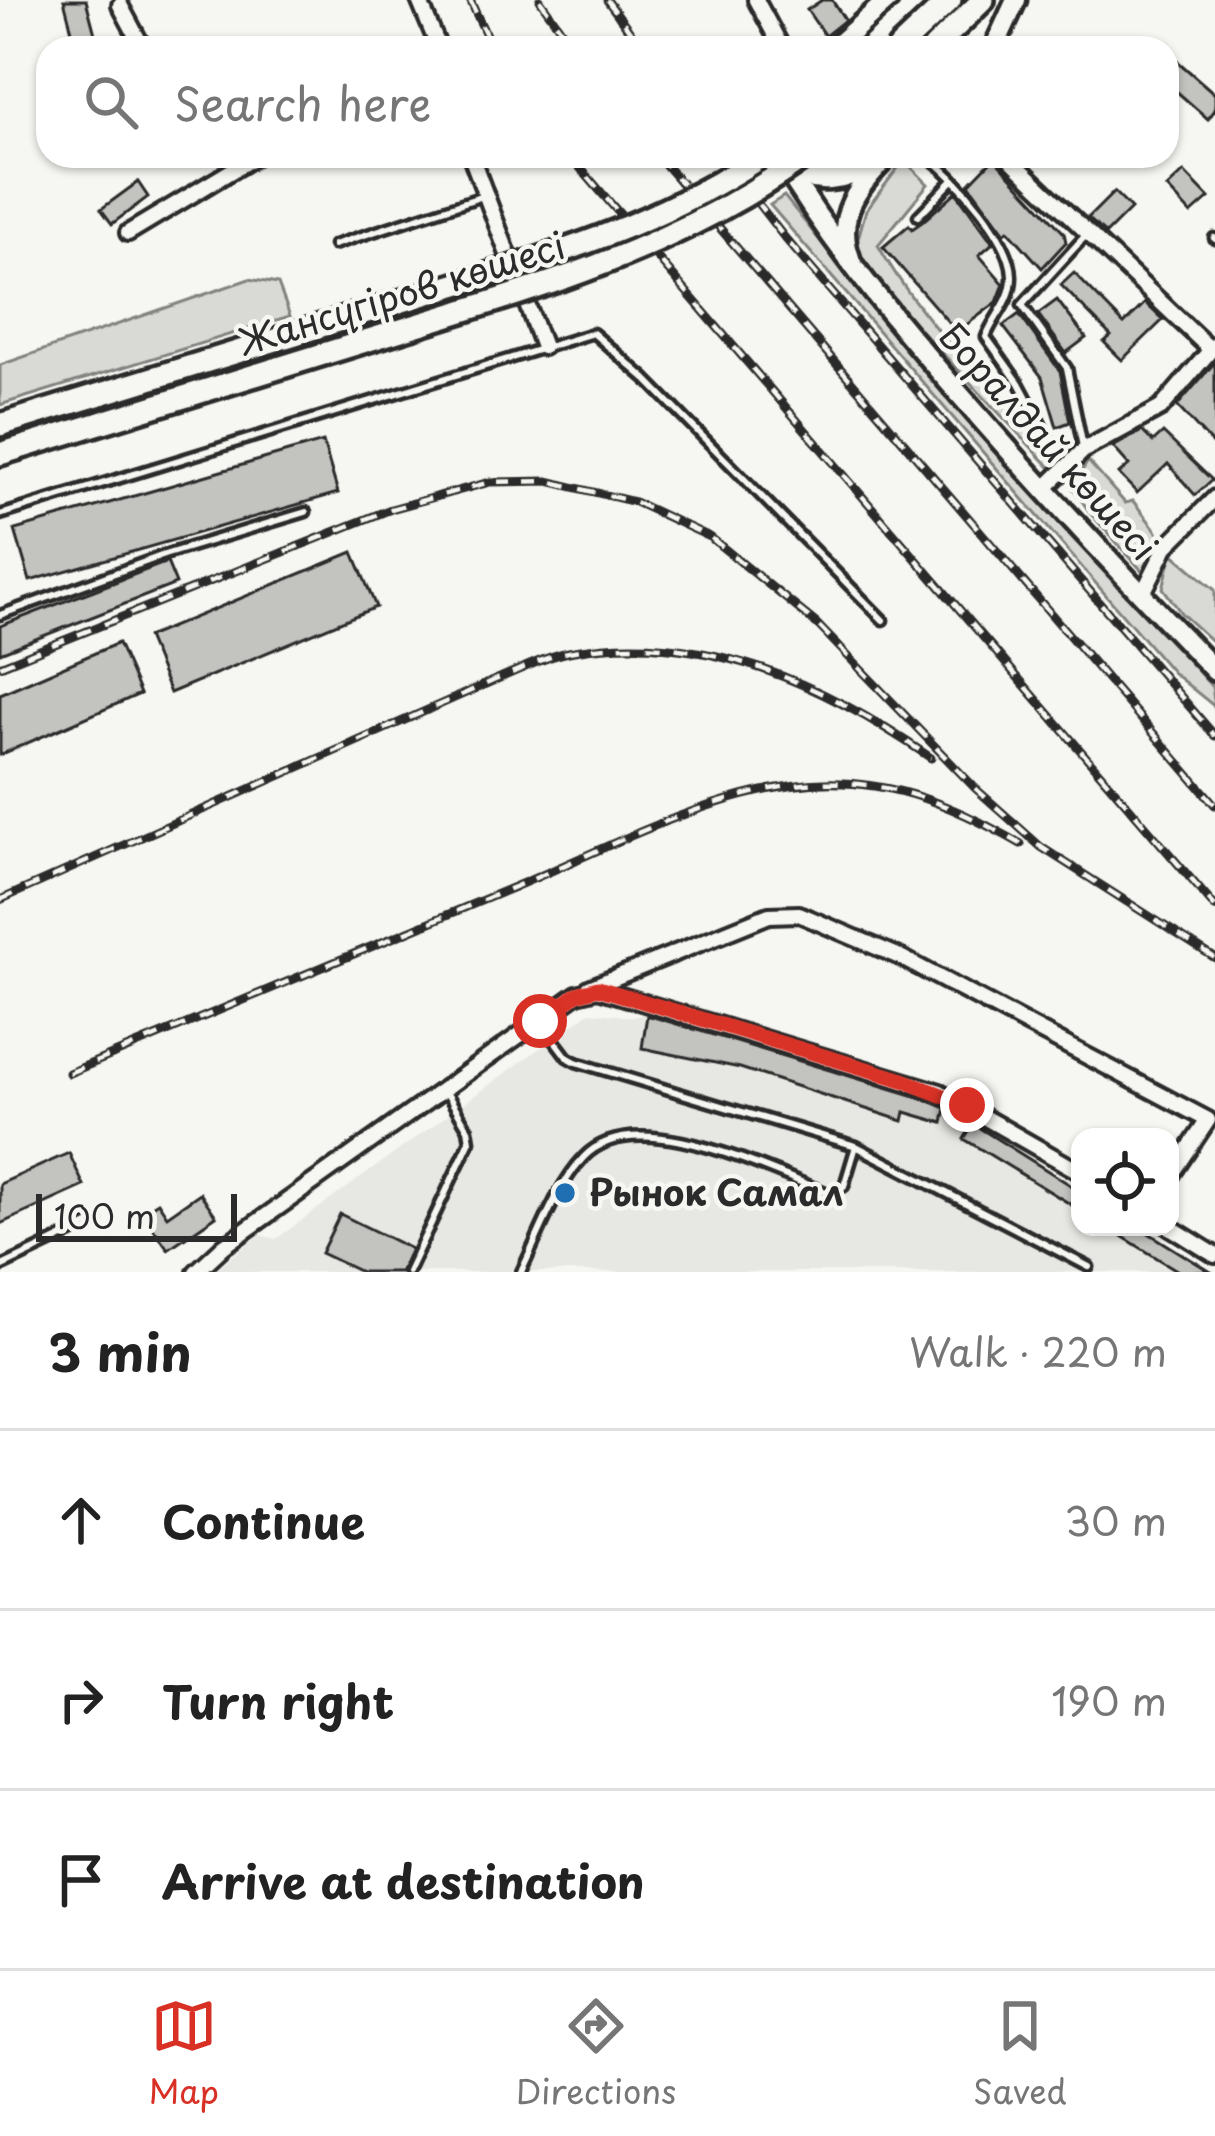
<!DOCTYPE html>
<meta charset="utf-8">
<style>
body{margin:0;font-family:"Playpen Sans",sans-serif;background:#f6f6f6;color:#222}
.controls{position:absolute;right:36px;bottom:36px;display:grid;overflow:hidden;border-radius:24px;box-shadow:0 3px 9px #0004}
.controls button{width:108px;height:108px;display:grid;place-items:center;padding:0;border:0;border-bottom:3px solid #e0e0e0;background:#fff;color:#222;font:60px sans-serif}
.scale{position:absolute;left:36px;bottom:30px;width:201px;box-sizing:border-box;padding-left:12px;border:6px solid #2b2b2b;border-top:0;font-size:33px;line-height:42px;white-space:nowrap;color:#2b2b2b;-webkit-text-stroke:9px #f6f6f2;paint-order:stroke}
.stop{position:absolute;width:36px;height:36px;margin:-27px;border:9px solid #d93025;border-radius:50%;background:#fff}
.stop.end{background:#d93025;border-color:#fff;box-shadow:0 3px 12px #0008}
.list{margin:0;padding:0;list-style:none}
h2{display:flex;justify-content:space-between;align-items:center;height:156px;margin:0;padding:0 48px;font-size:51px}
h2 small{font-size:39px;font-weight:400;color:#767676}
.list li{display:grid;grid-template-columns:78px 1fr auto;gap:36px;align-items:center;box-sizing:border-box;height:180px;padding:0 48px;border-top:3px solid #e0e0e0}
.list b{display:block;font-size:45px;white-space:nowrap}
.list em{font-size:39px;font-style:normal;color:#767676}
.icon{flex:none;width:66px;height:66px;fill:none;stroke:currentColor;stroke-width:2;stroke-linecap:round;stroke-linejoin:round}
.map{position:relative;flex:none;width:1215px;height:1272px;overflow:hidden}
.search{position:absolute;background:#fff;box-shadow:0 3px 9px #0004;left:36px;right:36px;top:36px;height:132px;display:flex;align-items:center;gap:30px;box-sizing:border-box;padding:0 42px;border-radius:36px;color:#767676;font-size:45px}
.sheet{height:696px;background:#fff}
nav{display:flex;justify-content:space-around;align-items:center;box-sizing:border-box;height:168px;border-top:3px solid #e0e0e0;background:#fff;font-size:33px;color:#767676}
nav a{display:grid;justify-items:center;gap:6px}
nav .on{color:#d93025}
.map>svg:first-child{display:block}
.built{fill:#e7e7e3}
.green{fill:#d9d9d5;stroke:#828280;stroke-width:3}
.building{fill:#c3c3c0;stroke:#2b2b2b;stroke-width:3}
.lines{fill:none;stroke-linecap:round;stroke-linejoin:round}
.lane-casing{stroke:#2b2b2b;stroke-width:15}
.street-casing{stroke:#2b2b2b;stroke-width:22}
.secondary-casing{stroke:#2b2b2b;stroke-width:27}
.primary-casing{stroke:#2b2b2b;stroke-width:30}
.lane{stroke:#f6f6f2;stroke-width:6}
.street{stroke:#f6f6f2;stroke-width:14}
.secondary{stroke:#f6f6f2;stroke-width:18}
.primary{stroke:#f6f6f2;stroke-width:21}
.rail-casing{stroke:#2b2b2b;stroke-width:9}
.rail{stroke:#f6f6f2;stroke-width:4.5;stroke-dasharray:14;stroke-linecap:butt}
.primary-bridge-casing{stroke:#2b2b2b;stroke-width:30;stroke-linecap:butt}
.primary-bridge{stroke:#f6f6f2;stroke-width:21}
.route{stroke:#d93025;stroke-width:15}
.poi-dot{fill:#1f6fb2;stroke:#f6f6f2;stroke-width:4.5}
.labels{text-anchor:middle;stroke-width:9;stroke-linejoin:round;paint-order:stroke}
.street-label{font-size:36px;fill:#2b2b2b;stroke:#f6f6f2}
.poi-label{font-size:36px;font-weight:bold;fill:#2b2b2b;stroke:#f6f6f2;text-anchor:start}
</style>
<div class="map">
<svg width="1215" height="1272" viewBox="0 0 1215 1272">
<rect width="100%" height="100%" fill="#f6f6f2"/>
<filter id="ink" filterUnits="userSpaceOnUse"><feTurbulence type="fractalNoise" baseFrequency=".00833" numOctaves="2"/><feDisplacementMap in="SourceGraphic" scale="24" xChannelSelector="R" yChannelSelector="G"/><feConvolveMatrix kernelMatrix="1 2 1 2 8 2 1 2 1" color-interpolation-filters="sRGB"/></filter>
<g filter="url(#ink)">
<polygon class="built" points="590,1012 633,1017 648,1013 732,1034 948,1106 1080,1188 1080,1227 1143,1227 1215,1272 212,1272 260,1235 276,1239"/>
<g class="green">
<path d="M904 160 928 184 878 245C923 325 990 389 1055 453L1059 462 1050 467 891 299 855 249 866 210Z"/>
<polygon points="784,196 892,330 1212,687 1215,707 1173,673 770,205"/>
<polygon points="249,279 278,284 290,316 0,405 0,365"/>
<polygon points="1088,461 1125,503 1133,501 1156,530 1162,544 1145,574 1091,514 1072,487"/>
<polygon points="1172,553 1215,590 1215,644 1181,613 1163,588"/>
</g>
<g class="building">
<polygon points="64,0 86,0 95,34 74,39"/>
<polygon points="822,0 832,0 845,20 825,36 807,10"/>
<polygon points="1167,52 1215,94 1215,110 1208,119 1167,83"/>
<polygon points="994,158 1064,233 1066,242 1042,268 1008,230 1005,233 969,184"/>
<polygon points="1184,172 1209,198 1191,214 1167,188"/>
<polygon points="138,182 148,197 112,224 101,209"/>
<polygon points="956,192 993,243 979,255 1004,284 997,302 957,332 883,247 909,225 912,229 922,222"/>
<polygon points="1114,192 1131,209 1106,234 1088,218"/>
<polygon points="1074,273 1124,324 1145,303 1163,320 1122,360 1104,342 1111,336 1061,285"/>
<polygon points="1057,300 1086,338 1066,353 1038,314"/>
<polygon points="1019,314 1060,371 1070,422 1057,427 1042,377 1003,326"/>
<polygon points="1215,362 1215,447 1177,406"/>
<polygon points="1142,431 1153,442 1163,433 1212,480 1195,495 1168,464 1137,493 1119,474 1129,465 1113,447"/>
<polygon points="323,442 338,493 30,581 15,530"/>
<polygon points="353,552 376,607 170,693 147,637"/>
<polygon points="167,562 176,584 0,653 0,626"/>
<polygon points="118,643 140,694 0,755 0,694"/>
<polygon points="647,1015 922,1098 946,1108 943,1123 905,1112 903,1121 740,1068 642,1048"/>
<polygon points="973,1124 1080,1191 1080,1210 964,1139"/>
<polygon points="69,1153 84,1186 0,1224 0,1184"/>
<polygon points="200,1193 216,1216 168,1249 142,1212 158,1202 167,1216"/>
<polygon points="340,1214 411,1249 400,1272 361,1272 321,1253"/>
<polygon points="1107,1227 1139,1227 1211,1272 1180,1272"/>
</g>
<g class="lines">
<g class="lane-casing">
<g id="lane">
<path d="M927 156C956 176 1013 241 1012 277 1012 301 994 316 986 337L1019 383 1050 441"/>
<polyline points="918,216 953,180"/>
<polyline points="1214,238 1215,239"/>
<polyline points="334,245 483,196"/>
<polyline points="1083,447 1067,368 1022,305 1087,234"/>
<polyline points="0,515 593,333 646,379 883,620"/>
<polyline points="0,615 164,555 306,512"/>
<polyline points="540,1021 567,1057 576,1062 856,1146 1089,1267"/>
<polyline points="0,1267 97,1221"/>
<polyline points="408,1272 470,1141 468,1129 446,1092"/>
<path d="M521 1272C539 1236 556 1186 584 1157 636 1102 771 1172 831 1194L844 1186 856 1146"/>
</g>
</g>
<g class="street-casing">
<g id="street">
<polyline points="419,0 439,48"/>
<polyline points="756,0 782,48"/>
<polyline points="120,5 143,48"/>
<polyline points="471,156 543,347"/>
<polyline points="1007,156 1211,350"/>
<polyline points="128,233 256,156"/>
<polyline points="1044,489 1084,450 1161,408 1215,345"/>
<polyline points="1142,595 1166,547 1215,498"/>
<polyline points="589,988 769,915 799,914 900,957 1208,1120 1170,1177"/>
<polyline points="1170,1227 1215,1255"/>
<polyline points="196,1272 224,1246 577,994 598,989 940,1092 1080,1172"/>
</g>
</g>
<g class="secondary-casing">
<g id="secondary">
<polyline points="834,48 888,0"/>
<polyline points="994,48 1016,0"/>
<path d="M779 156C833 246 892 317 961 396 1043 490 1128 581 1215 671"/>
<path d="M790 169C815 187 845 182 870 165"/>
<path d="M850 258C834 215 859 185 888 156"/>
</g>
</g>
<g class="primary-casing">
<g id="primary">
<polyline points="899,48 950,0"/>
<polyline points="934,48 983,0"/>
<polyline points="0,425 487,275"/>
<polyline points="0,454 495,301"/>
</g>
</g>
<use href="#lane" class="lane"/>
<use href="#street" class="street"/>
<use href="#secondary" class="secondary"/>
<use href="#primary" class="primary"/>
<g class="rail-casing">
<g id="rail">
<polyline points="470,0 492,48"/>
<polyline points="540,0 574,48"/>
<polyline points="607,0 642,48"/>
<polyline points="570,156 1215,907"/>
<polyline points="658,156 1215,805"/>
<polyline points="721,156 784,237 1215,736"/>
<polyline points="0,666 391,509 490,482 548,481 635,502 710,537 817,624 975,788 1041,847 1215,958"/>
<path d="M0 900 495 680C520 670 548 655 574 651 704 628 827 686 931 758"/>
<path d="M69 1073C217 1011 366 949 514 887 611 847 735 778 842 783 907 785 965 812 1021 844"/>
</g>
</g>
<use href="#rail" class="rail"/>
<g class="primary-bridge-casing">
<g id="primary-bridge">
<path d="M487 275C585 246 677 212 762 156"/>
<path d="M495 301C607 266 711 224 806 156"/>
</g>
</g>
<use href="#primary-bridge" class="primary-bridge"/>
</g>
</g>
<g class="lines" filter="url(#ink)">
<polyline class="route" points="540,1021 577,994 598,988 903,1080 967,1105"/>
</g>
<circle class="poi-dot" cx="565" cy="1193" r="12"/>
<g class="labels">
<g class="street-label">
<text transform="translate(402 294) rotate(-17)" y="13">Жансүгіров көшесі</text>
<text transform="translate(1048 442) rotate(48)" y="13">Боралдай көшесі</text>
</g>
<g class="poi-label">
<text x="589" y="1206">Рынок Самал</text>
</g>
</g>
</svg>
<div class="controls">
<button><svg class="icon" aria-label="locate" viewBox="0 0 24 24"><circle cx="12" cy="12" r="6"/><path d="M12 2v4M12 18v4M2 12h4M18 12h4"/></svg></button>
</div>
<div class="scale">100 m</div>
<div class="stop" style="left:540px;top:1021px"></div>
<div class="stop end" style="left:967px;top:1105px"></div>
<div class="search"><svg class="icon" aria-label="search" viewBox="0 0 24 24"><circle cx="10" cy="10" r="6"/><path d="M15 15l6 6"/></svg>Search here</div>
</div>
<section class="sheet">
<h2>3 min<small>Walk · 220 m</small></h2>
<ul class="list">
<li><svg class="icon" aria-label="ahead" viewBox="0 0 24 24"><path d="M12 20V5M6 11l6-6 6 6"/></svg><div><b>Continue</b></div><em>30 m</em></li>
<li><svg class="icon" aria-label="right" viewBox="0 0 24 24"><path d="M7 20v-9h11M14 6l5 5-5 5"/></svg><div><b>Turn right</b></div><em>190 m</em></li>
<li><svg class="icon" aria-label="arrive" viewBox="0 0 24 24"><path d="M6 21V4h12l-3 4 3 4H6"/></svg><div><b>Arrive at destination</b></div></li>
</ul>
</section>
<nav>
<a class="on"><svg class="icon" aria-label="map" viewBox="0 0 24 24"><path d="M3 6l6-2 6 2 6-2v14l-6 2-6-2-6 2zM9 4v14M15 6v14"/></svg>Map</a>
<a><svg class="icon" aria-label="directions" viewBox="0 0 24 24"><path d="M12 3l9 9-9 9-9-9zM9 14v-3h6M13 9l2 2-2 2"/></svg>Directions</a>
<a><svg class="icon" aria-label="saved" viewBox="0 0 24 24"><path d="M7 4h10v16l-5-4-5 4z"/></svg>Saved</a>
</nav>
